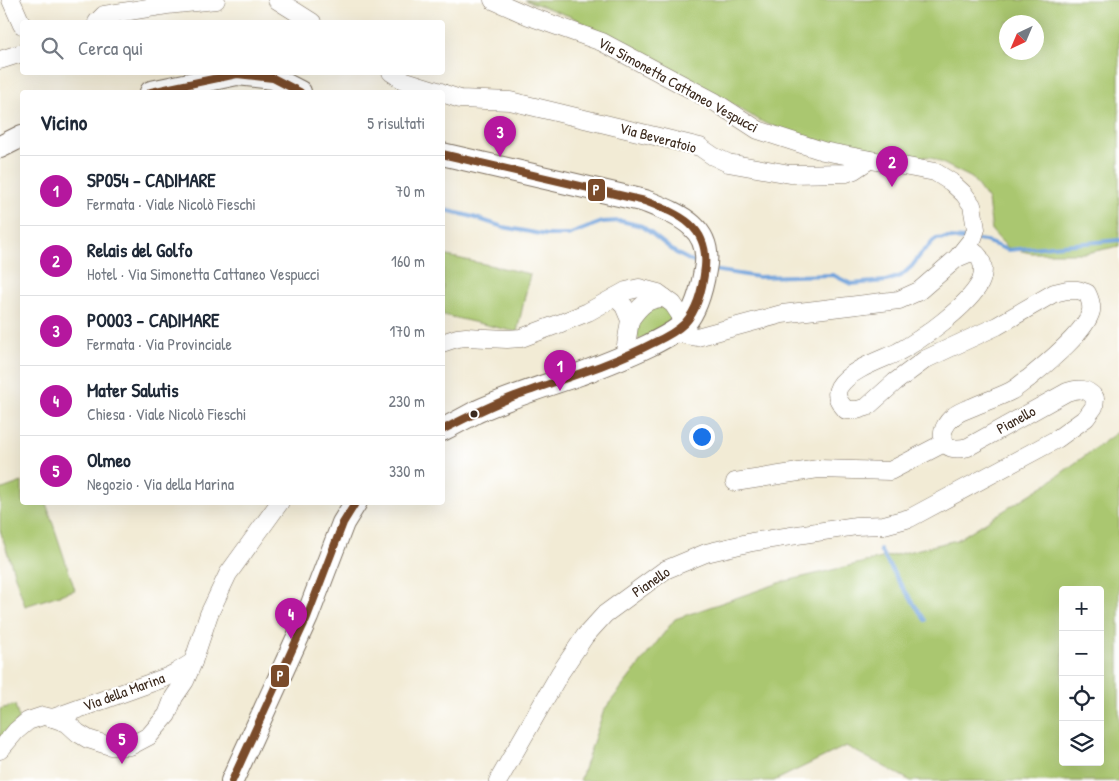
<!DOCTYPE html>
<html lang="it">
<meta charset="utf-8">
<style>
body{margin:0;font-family:"Patrick Hand",sans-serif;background:#f6f6f7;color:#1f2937}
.controls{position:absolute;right:15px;bottom:15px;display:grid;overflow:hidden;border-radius:5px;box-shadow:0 5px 20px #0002}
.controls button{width:45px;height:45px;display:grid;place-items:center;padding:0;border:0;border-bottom:1px solid #e0e1e3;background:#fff;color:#1f2937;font:25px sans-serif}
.compass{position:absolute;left:999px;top:15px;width:45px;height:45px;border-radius:50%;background:#fff;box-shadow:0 5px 20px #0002;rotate:224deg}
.you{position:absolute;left:701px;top:436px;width:18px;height:18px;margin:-12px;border:4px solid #fff;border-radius:50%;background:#1a73e8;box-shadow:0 0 0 8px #1a73e833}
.badge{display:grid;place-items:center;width:32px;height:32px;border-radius:50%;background:#b5179e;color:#fff;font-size:16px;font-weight:700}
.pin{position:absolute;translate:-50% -41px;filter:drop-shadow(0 1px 2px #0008)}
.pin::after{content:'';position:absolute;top:26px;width:18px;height:15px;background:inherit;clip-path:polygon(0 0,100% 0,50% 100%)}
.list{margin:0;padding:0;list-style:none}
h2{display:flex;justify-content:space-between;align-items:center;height:65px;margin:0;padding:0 20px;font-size:21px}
h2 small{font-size:16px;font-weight:400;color:#747a83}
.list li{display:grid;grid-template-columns:32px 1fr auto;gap:15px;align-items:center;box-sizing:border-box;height:70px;padding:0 20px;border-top:1px solid #e0e1e3}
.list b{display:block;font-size:19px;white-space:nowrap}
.list p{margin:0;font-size:16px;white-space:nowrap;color:#747a83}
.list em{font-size:16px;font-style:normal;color:#747a83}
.icon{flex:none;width:28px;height:28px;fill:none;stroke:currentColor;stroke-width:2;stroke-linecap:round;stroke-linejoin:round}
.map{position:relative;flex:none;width:1119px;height:781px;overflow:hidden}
.search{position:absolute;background:#fff;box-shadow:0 5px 20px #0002;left:20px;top:20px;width:425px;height:55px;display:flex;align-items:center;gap:12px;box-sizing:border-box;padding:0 18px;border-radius:5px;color:#747a83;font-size:19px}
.panel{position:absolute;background:#fff;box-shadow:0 5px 20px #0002;left:20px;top:90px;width:425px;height:415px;border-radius:5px}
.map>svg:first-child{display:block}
.green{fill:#aac76f;stroke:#727846;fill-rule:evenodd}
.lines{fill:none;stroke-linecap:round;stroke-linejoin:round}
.stream{stroke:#70a2db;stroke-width:4}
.minor-casing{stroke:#7b6e5e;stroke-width:19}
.major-casing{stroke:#7b6e5e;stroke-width:24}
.minor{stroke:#fff;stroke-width:18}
.major{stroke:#fff;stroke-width:22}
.bus-1-casing{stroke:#fff;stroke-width:11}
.bus-1{stroke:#7a4b2a;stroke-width:8}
.bus-dot{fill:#3b2a1e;stroke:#fff;stroke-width:2}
.labels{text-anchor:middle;stroke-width:4.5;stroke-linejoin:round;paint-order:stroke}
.street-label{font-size:15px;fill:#3b2a1e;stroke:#fff}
.line-badge{stroke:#fff;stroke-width:2}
.badge-label{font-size:14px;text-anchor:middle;font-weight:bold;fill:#fff}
</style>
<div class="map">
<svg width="1119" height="781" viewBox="0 0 1119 781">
<rect width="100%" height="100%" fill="#fff"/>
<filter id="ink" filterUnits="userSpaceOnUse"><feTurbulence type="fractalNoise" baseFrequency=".02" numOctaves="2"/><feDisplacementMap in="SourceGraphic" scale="10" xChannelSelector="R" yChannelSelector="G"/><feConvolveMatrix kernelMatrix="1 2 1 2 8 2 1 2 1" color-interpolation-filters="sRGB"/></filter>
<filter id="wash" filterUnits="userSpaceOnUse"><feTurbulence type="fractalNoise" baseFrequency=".0096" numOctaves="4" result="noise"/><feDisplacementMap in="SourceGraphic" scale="20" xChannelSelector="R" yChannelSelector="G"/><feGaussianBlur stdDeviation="1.12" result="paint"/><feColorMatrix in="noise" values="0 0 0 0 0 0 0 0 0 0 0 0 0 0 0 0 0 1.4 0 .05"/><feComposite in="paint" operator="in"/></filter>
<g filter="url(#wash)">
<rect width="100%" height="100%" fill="#f2ebd5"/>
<g class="green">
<path d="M525 0H1119V246L1086 253H1031L1008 248 992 231 988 200 972 178 930 157 888 155 823 142 766 124 668 68 572 17ZM1006 22H1036V52H1006Z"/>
<polygon points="443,255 530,274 517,332 443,315"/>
<polygon points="648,307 663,307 671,314 671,319 669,322 639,340 637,335 640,320"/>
<path d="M1119 431V781H911L846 746 774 781H580L604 710 675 619 782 582 957 540 1045 485ZM1063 590H1100V762H1063Z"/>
<polygon points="22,482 22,502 46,503 75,590 25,606 0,530 0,490"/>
<polygon points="15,705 19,719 0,740 0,709"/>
</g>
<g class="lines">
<g class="stream">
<polyline points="442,209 473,217 503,227 546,235 568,235 602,222 621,221 642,226 676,253 697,264"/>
<polyline points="978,240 985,241 1008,250 1119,240"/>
<polyline points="713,270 758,277 833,275 851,284 886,281 901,276 912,266 921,254 935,239 947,238 966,239"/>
<polyline points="880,550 898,580 925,620"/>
</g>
</g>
</g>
<g filter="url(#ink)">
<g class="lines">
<g class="minor-casing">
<g id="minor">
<polyline points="11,0 22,25"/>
<polyline points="277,0 312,22"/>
<polyline points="493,0 529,16 602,42 715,102 758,130 823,151 935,172 951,182 964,194 972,205 976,229 973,238 957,258 919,291 899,300 782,314 697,337 674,333"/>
<polyline points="97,22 104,15 167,5 216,0"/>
<polyline points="0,60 22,53"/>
<polyline points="391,72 403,80 441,92"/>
<polyline points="442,93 460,99 510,101 700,147 713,156 728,163 790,174 846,173 854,170 869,160"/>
<polyline points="615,297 624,306 630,320 624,358"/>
<path d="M630 320C640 306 647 298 665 298"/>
<polyline points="442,343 457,338 466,337 507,339 521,338 561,323 588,312 626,291 639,288 658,293 673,304 685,322"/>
<polyline points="735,482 818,469 890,471 944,443"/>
<polyline points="53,718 167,677 177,672 193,662"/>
<polyline points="0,750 16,731 28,721 43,716 53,718 67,723 78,733 88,739 110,746 130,746 149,736 167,715 174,697 185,681 193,662 209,614 228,574 280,502"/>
<path d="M498 781 560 673 585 636 605 614 665 570 706 553 752 542 856 526 884 525 910 518 1057 439 1086 418 1094 407 1095 398C1087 388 1079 388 1067 392L968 447C940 455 935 431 954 416 960 411 968 409 975 406 987 401 999 397 1011 391 1017 388 1023 382 1029 378 1046 364 1086 332 1091 311 1092 304 1090 299 1087 293L1078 290H1067L1054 293 997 326 926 359 895 382 867 407 857 410H846C840 403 834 396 839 387 849 370 881 360 898 352 921 340 968 306 980 283 982 279 983 273 983 268 982 261 980 256 974 252L969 253 957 258"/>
</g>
</g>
<g class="major-casing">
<g id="major">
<polyline points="151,92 237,74 273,78 300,92"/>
<polyline points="0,147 22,136"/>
<path d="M442 154 645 201C677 214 714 227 705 270 702 288 697 309 685 323 675 333 663 338 650 345 627 356 604 365 580 374 545 386 509 397 476 412 465 418 454 424 442 430"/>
<polyline points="232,781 307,617 343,523 356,502"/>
</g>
</g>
<use href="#minor" class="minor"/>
<use href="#major" class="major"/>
<g class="bus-1-casing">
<g id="bus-1">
<polyline points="151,92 237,74 273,78 300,92"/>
<path d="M442 154 645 201C678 214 709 225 705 267 703 286 698 309 685 323 676 332 664 338 653 343 609 366 561 379 515 396 489 406 467 417 442 430"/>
<polyline points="232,781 307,617 343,523 356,502"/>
</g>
</g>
<use href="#bus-1" class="bus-1"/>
</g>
</g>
<circle class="bus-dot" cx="474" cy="414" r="4.5"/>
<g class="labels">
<g class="street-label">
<text transform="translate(678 85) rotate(29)" y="5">Via Simonetta Cattaneo Vespucci</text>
<text transform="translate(658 138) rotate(15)" y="5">Via Beveratoio</text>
<text transform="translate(1016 420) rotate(-29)" y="5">Pianello</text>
<text transform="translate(651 582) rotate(-34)" y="5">Pianello</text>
<text transform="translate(124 692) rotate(-20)" y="5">Via della Marina</text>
</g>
</g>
<g class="line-badge">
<rect x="587" y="178" width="19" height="24" rx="5" fill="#7a4b2a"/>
<rect x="270" y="664" width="20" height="24" rx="5" fill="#7a4b2a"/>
</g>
<g class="badge-label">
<text x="596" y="195">P</text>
<text x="280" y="681">P</text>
</g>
</svg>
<div class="controls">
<button>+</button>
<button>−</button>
<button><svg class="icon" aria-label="locate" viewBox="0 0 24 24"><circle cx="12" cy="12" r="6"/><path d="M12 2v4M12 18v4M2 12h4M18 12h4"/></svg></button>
<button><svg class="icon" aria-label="layers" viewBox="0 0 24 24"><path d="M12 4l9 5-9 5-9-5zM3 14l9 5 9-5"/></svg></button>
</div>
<svg class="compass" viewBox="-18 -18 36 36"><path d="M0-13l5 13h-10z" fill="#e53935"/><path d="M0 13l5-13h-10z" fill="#747a83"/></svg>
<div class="you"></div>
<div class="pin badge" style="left:560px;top:391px">1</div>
<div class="pin badge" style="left:892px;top:187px">2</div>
<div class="pin badge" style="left:500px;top:157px">3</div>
<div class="pin badge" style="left:291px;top:639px">4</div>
<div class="pin badge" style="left:122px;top:764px">5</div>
<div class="search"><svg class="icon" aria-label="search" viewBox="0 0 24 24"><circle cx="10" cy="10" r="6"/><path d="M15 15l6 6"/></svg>Cerca qui</div>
<section class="panel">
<h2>Vicino<small>5 risultati</small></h2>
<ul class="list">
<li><span class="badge">1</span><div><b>SP054 - CADIMARE</b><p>Fermata · Viale Nicolò Fieschi</p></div><em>70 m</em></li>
<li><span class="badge">2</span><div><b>Relais del Golfo</b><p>Hotel · Via Simonetta Cattaneo Vespucci</p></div><em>160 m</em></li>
<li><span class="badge">3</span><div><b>PO003 - CADIMARE</b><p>Fermata · Via Provinciale</p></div><em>170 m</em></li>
<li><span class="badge">4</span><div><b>Mater Salutis</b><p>Chiesa · Viale Nicolò Fieschi</p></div><em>230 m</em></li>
<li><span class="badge">5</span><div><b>Olmeo</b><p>Negozio · Via della Marina</p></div><em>330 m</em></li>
</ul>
</section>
</div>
